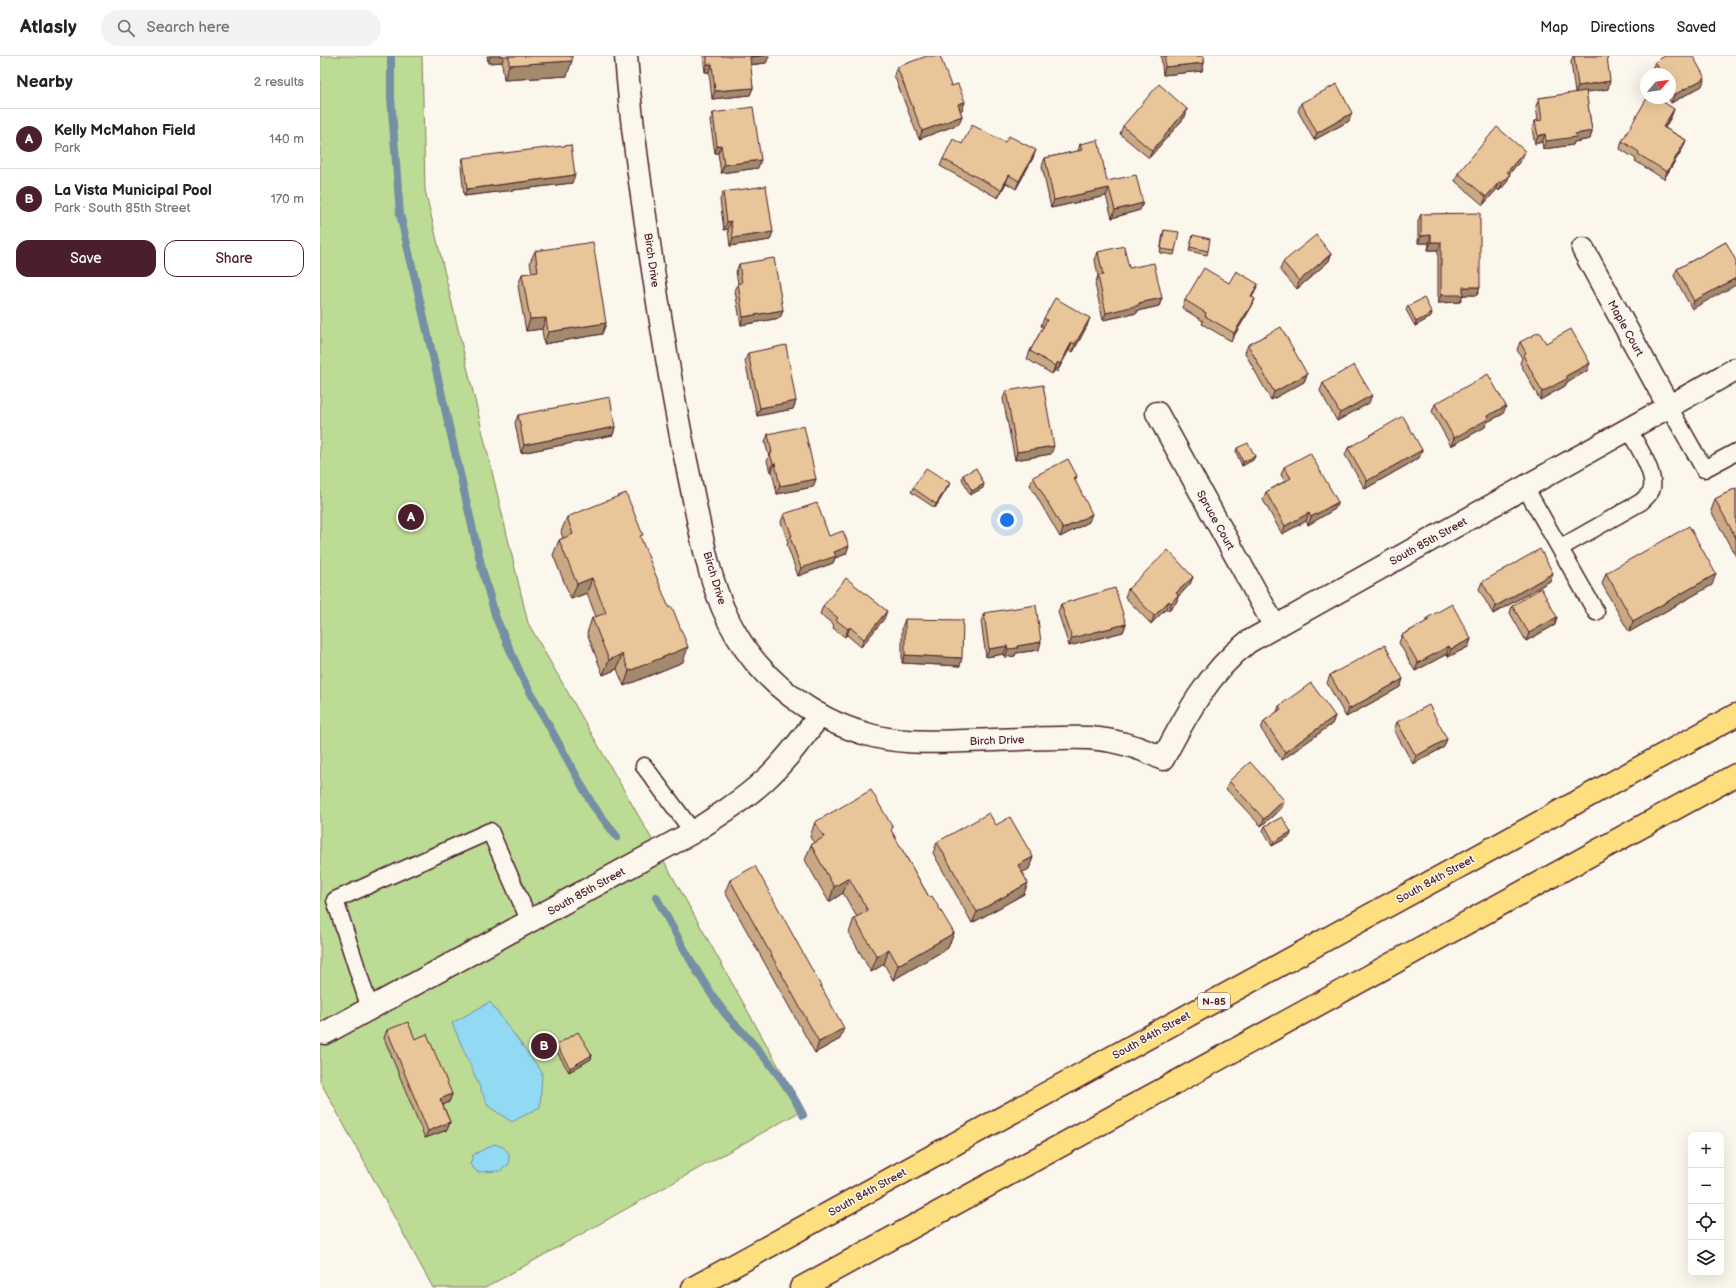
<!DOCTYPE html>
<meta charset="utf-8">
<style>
body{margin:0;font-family:"Balsamiq Sans",sans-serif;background:#f2f2f2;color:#222}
.controls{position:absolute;right:12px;bottom:12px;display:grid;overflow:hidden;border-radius:8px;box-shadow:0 4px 16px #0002}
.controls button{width:36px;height:36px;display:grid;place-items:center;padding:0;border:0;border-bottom:1px solid #e0e0e0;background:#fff;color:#222;font:20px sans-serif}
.compass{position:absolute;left:1320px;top:12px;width:36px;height:36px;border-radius:50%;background:#fff;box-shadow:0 4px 16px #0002;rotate:61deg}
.you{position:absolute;left:687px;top:464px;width:14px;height:14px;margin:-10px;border:3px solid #fff;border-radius:50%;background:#1a73e8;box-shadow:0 0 0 6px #1a73e833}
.badge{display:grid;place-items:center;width:26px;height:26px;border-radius:50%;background:#4a1f2b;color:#fff;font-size:13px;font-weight:700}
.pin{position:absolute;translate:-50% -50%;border:2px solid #fff;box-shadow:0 1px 4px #0006}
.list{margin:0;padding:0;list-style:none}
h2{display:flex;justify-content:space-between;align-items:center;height:52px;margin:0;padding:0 16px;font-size:17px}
h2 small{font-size:13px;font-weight:400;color:#767676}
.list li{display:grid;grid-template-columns:26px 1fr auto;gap:12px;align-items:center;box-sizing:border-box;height:60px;padding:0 16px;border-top:1px solid #e0e0e0}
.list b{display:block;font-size:15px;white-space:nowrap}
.list p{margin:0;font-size:13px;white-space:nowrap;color:#767676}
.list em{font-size:13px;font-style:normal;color:#767676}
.actions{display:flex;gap:8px;padding:12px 16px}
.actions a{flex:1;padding:9px 0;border:1px solid #4a1f2b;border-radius:12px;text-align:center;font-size:14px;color:#4a1f2b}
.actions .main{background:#4a1f2b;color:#fff}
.icon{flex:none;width:22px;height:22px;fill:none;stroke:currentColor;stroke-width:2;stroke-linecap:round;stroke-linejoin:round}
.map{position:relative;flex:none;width:1416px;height:1232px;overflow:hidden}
header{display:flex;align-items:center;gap:24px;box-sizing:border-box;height:56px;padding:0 20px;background:#fff;border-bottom:1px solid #e0e0e0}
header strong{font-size:19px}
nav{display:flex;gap:22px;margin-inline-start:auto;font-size:14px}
.search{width:280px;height:36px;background:#f2f2f2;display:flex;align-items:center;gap:10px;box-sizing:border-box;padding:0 14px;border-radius:22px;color:#767676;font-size:15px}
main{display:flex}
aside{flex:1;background:#fff}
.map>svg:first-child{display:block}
.green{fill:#bcdb94;stroke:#837d60}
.water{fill:#92daf4;stroke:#758fa4}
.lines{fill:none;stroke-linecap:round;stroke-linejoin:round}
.stream{stroke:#758fa4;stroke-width:8}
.service-casing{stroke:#4a1f2b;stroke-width:19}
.minor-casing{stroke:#4a1f2b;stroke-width:25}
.primary-casing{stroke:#4a1f2b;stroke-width:25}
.service{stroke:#fbf7ec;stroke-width:16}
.minor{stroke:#fbf7ec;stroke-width:22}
.primary{stroke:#fedf80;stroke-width:22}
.wall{fill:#c8a984;stroke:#4a1f2b}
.shaded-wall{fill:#a38a6c;stroke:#4a1f2b}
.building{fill:#e9c59a;stroke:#4a1f2b}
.labels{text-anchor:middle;stroke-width:3;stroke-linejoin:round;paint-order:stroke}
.shield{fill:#fbf7ec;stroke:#7f6065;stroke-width:1}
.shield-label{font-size:10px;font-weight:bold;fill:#4a1f2b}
.street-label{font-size:11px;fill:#4a1f2b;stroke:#fbf7ec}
</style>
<header>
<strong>Atlasly</strong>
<div class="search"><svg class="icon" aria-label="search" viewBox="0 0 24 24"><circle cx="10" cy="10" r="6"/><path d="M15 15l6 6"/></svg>Search here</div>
<nav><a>Map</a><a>Directions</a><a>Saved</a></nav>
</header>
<main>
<aside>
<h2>Nearby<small>2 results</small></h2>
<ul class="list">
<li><span class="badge">A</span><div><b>Kelly McMahon Field</b><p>Park</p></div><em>140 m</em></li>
<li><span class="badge">B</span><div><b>La Vista Municipal Pool</b><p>Park · South 85th Street</p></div><em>170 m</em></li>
</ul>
<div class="actions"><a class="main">Save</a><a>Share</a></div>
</aside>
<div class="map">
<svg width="1416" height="1232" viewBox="0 0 1416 1232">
<rect width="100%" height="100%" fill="#fbf7ec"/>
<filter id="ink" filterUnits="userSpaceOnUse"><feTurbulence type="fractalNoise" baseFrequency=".025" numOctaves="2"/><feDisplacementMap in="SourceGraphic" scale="8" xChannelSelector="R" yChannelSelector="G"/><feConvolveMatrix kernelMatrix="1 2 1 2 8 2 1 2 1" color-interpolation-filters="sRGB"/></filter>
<g filter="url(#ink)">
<polygon class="green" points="0,0 102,0 105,134 208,567 325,771 483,1054 165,1232 113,1232 0,1025"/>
<g class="water">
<polygon points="170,946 222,1016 220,1051 192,1066 168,1050 132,967"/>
<polygon points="174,1088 183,1091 189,1097 189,1108 180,1115 157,1116 150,1108 153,1099"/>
</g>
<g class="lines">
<g class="stream">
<polyline points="71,0 71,42 80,158 162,513 176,562 202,621 272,748 297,781"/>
<path d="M336 841C357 879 377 920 404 956 410 964 419 972 426 980 448 1004 469 1030 483 1059"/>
</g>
<g class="service-casing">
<g id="service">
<polyline points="1349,351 1384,413 1416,396"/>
<polyline points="1205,431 1276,556"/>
<path d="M1240 492 1321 446C1325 442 1331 438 1332 432 1335 415 1316 388 1309 374"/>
<polyline points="324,710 373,776"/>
<polyline points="50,953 15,844 170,775 210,866"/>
</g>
</g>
<g class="minor-casing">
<g id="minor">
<path d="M306 0C311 67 321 134 331 201 342 275 354 350 370 424 381 476 389 534 417 580 444 626 492 662 543 677 576 688 611 686 645 685 687 684 728 681 769 682 795 684 820 691 843 703 866 659 889 616 928 586L1416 313"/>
<polyline points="1263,193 1349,351"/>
<polyline points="837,357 955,571"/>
<path d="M5 977 373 776C398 760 423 744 445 724 466 705 483 681 500 659"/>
</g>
</g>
<g class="primary-casing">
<g id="primary">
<polyline points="373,1232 1025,873 1416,659"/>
<polyline points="481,1232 1416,719"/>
</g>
</g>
<use href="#service" class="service"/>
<use href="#minor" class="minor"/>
<use href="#primary" class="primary"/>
</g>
<g class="wall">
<polygon points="167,0 252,0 247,20 184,24 182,6 168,7"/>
<polygon points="383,0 449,0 446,7 430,9 433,32 430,39 392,43 389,16 385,16"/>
<polygon points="841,0 884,0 884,7 882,15 843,19"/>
<polygon points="1253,0 1287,0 1288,33 1266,36 1272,75 1270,83 1254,86 1253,89 1223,93 1222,86 1215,88 1212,73 1215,65 1218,64 1216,50 1219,42 1255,37 1251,6"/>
<polygon points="1335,6 1382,30 1351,47 1348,42 1350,42 1350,18 1335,18 1332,13"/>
<polygon points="577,11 631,30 645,46 642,54 640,54 642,60 639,68 599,83 574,19"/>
<polygon points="981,47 1029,65 994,84 978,55"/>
<polygon points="867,53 865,61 829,102 800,78 803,70"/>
<polygon points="1354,53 1351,61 1345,72 1366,84 1363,92 1344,123 1315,105 1316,103 1300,93 1302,85"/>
<polygon points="393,57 438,112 401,117 398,97 395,97 390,65"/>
<polygon points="642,88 713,102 696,133 686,127 678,142 620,110 623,103"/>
<polygon points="760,88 787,125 820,154 792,162 786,140 731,152 722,110 725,102 758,95"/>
<polygon points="143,102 252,127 144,140 141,110"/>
<polygon points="1202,103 1189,118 1187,126 1179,135 1177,133 1163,149 1135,125 1138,117"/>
<polygon points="403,136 450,184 410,190 408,173 404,174 400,144"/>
<polygon points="1101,158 1160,231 1157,239 1143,239 1140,246 1118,247 1118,194 1108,194 1109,187 1098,187 1098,165"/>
<polygon points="844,174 855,195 854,199 840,197 843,177"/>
<polygon points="873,179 888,195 887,199 869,195"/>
<polygon points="1406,186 1372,253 1354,220 1357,213"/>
<polygon points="215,195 286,267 282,278 224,288 222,273 206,275 198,230 202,218 212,217 210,206"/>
<polygon points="778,196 809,212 842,242 839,250 817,255 817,257 783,264 775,228 778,220 775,204"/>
<polygon points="1011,198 1009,205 977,233 960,214 963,206"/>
<polygon points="419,208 463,254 460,262 421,269 415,235 418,227 416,216"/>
<polygon points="909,227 935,236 932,241 935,243 932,250 911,285 882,268 883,265 862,252 865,244"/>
<polygon points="1088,250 1111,261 1095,270 1086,254"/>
<polygon points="724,262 767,270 753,296 749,294 737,316 735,314 732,318 707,303 710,295 723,271 721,270"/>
<polygon points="1200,286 1226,287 1267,315 1247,326 1245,330 1220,344 1200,307 1202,302 1197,294"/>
<polygon points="928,289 987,318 984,326 951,344 925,297"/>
<polygon points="428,297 476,345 473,353 437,360 425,305"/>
<polygon points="1003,327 1049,347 1017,365 1000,335"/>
<polygon points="686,335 731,398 695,404 683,343"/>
<polygon points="1115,348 1183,358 1167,366 1165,371 1131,390 1112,356"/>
<polygon points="198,359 295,371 293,379 201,397 195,367"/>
<polygon points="448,378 496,423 493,431 457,438 452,415 450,415 447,405 449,401 445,386"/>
<polygon points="917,392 935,400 933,404 922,410 916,396"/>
<polygon points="1028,392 1102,394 1099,402 1045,433 1025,399"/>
<polygon points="964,411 1015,453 988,469 986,465 962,478 943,444 946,436 965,425 961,419"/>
<polygon points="643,419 663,432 650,439 642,423"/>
<polygon points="713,421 755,425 769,466 740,481 710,429"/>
<polygon points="630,427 628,431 615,452 591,436 593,432"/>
<polygon points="1416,432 1416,501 1391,455 1395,443"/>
<polygon points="464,458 509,480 526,498 515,502 513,507 478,520 467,489 468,486 461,466"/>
<polygon points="247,461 321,484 363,606 304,630 297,613 283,619 267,577 272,562 276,561 267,537 251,543 233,499 239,484 243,482 241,476"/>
<polygon points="1286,517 1392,529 1309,576 1282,528"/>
<polygon points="873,521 870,528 858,541 856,547 848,555 846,553 831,568 805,541 808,533"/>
<polygon points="1230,525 1173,558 1159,533 1162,526"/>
<polygon points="741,548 806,568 803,576 749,590 738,556"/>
<polygon points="503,550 564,563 541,591 527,579 525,581 513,572 514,569 500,558"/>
<polygon points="1192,550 1237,561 1235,569 1206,585 1190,557"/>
<polygon points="664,557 719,594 696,597 695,600 685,601 684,598 666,601 661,565"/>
<polygon points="1107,562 1151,583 1148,591 1128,601 1127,598 1095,615 1079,587 1082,579 1106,566"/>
<polygon points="585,563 640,610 582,607 582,571"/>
<polygon points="1010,619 1083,623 1080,631 1026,661 1007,627"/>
<polygon points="959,650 1015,660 1012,668 962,704 941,673 944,665 957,656"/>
<polygon points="1077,666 1124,691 1093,708 1074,674"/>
<polygon points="909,725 962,752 941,770 906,733"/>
<polygon points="495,766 572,776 609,841 634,877 628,892 573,924 564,908 551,916 529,877 534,862 537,861 523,837 509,846 485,804 491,789 494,787 490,781"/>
<polygon points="945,770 971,776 970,780 952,790 943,774"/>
<polygon points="617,786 713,801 709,813 702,816 704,838 652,867 613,797"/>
<polygon points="410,824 520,983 495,997 405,836"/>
<polygon points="67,974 95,983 132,1038 129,1046 123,1049 130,1066 127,1074 105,1082 64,982"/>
<polygon points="236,989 272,999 271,1003 249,1016 235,993"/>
</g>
<g class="shaded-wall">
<polygon points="170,0 184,0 182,6 168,7"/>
<polygon points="441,0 449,0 446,7 427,9 430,1"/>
<polygon points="252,5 247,20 184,24 189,9"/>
<polygon points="884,7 882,15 843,19 845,11"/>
<polygon points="387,8 392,8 389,16 385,16"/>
<polygon points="1385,22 1382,30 1351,47 1354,39"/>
<polygon points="1290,25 1288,33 1255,38 1258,30"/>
<polygon points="433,32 430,39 392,43 395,35"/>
<polygon points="645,46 642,54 635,56 638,48"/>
<polygon points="867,53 865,61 829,102 832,95"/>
<polygon points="1354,53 1351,61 1340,79 1343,71"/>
<polygon points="1032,57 1029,65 994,84 997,77"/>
<polygon points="642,60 639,68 599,83 602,75"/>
<polygon points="1272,75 1270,83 1254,86 1253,89 1223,93 1226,85 1255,78"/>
<polygon points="1225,78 1222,86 1215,88 1218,80"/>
<polygon points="1366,84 1363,92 1344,123 1347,116"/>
<polygon points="401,89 398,97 395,97 397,90"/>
<polygon points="716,94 713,102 696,133 699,125"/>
<polygon points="1205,95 1202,103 1184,123 1187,116"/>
<polygon points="441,104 438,112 401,117 404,109"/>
<polygon points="1190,118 1187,126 1179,135 1182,127"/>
<polygon points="255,119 252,127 144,140 147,133"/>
<polygon points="689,119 686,127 678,142 681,134"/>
<polygon points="1180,125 1177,133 1163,149 1166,141"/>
<polygon points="789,132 786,140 731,152 734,144"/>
<polygon points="823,147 820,154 792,162 795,154"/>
<polygon points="411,165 408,173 404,174 407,166"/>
<polygon points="453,176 450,184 410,190 413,182"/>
<polygon points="1111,179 1109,187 1098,187 1101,180"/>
<polygon points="1111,186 1121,186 1118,194 1108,194"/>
<polygon points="1011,198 1009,205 977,233 979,225"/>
<polygon points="1416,222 1416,229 1372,253 1374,245"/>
<polygon points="938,228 935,236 928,248 931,240"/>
<polygon points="1143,231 1160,231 1157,239 1143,239 1140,246 1118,247 1121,239"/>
<polygon points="842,242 839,250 817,255 817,257 783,264 786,257 819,247"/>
<polygon points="935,243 932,250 911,285 914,277"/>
<polygon points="463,254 460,262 421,269 423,261"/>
<polygon points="1112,257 1111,261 1095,270 1096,266"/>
<polygon points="226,262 222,273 206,275 210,263"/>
<polygon points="770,262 767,270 753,296 755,288"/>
<polygon points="286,267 282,278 224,288 228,276"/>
<polygon points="752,286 749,294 737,316 740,308"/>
<polygon points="738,306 735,314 732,318 735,310"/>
<polygon points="1270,307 1267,315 1247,326 1245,330 1220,344 1222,336 1246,320"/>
<polygon points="987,318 984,326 951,344 954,336"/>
<polygon points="1052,339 1049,347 1017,365 1020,357"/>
<polygon points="476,345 473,353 437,360 440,352"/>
<polygon points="1186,350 1183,358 1167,366 1165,371 1131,390 1134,382 1167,360"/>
<polygon points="295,371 293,379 201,397 204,389"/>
<polygon points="734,390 731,398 695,404 697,396"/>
<polygon points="1102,394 1099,402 1045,433 1047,425"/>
<polygon points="935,400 933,404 922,410 923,406"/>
<polygon points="455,407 452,415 450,415 453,408"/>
<polygon points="757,420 754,428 754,422"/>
<polygon points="496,423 493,431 457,438 460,430"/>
<polygon points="630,427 628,431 615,452 616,448"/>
<polygon points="664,428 663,432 650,439 652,435"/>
<polygon points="1018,446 1015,453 988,469 991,461"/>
<polygon points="989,457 986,465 962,478 965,470"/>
<polygon points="772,458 769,466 740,481 743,473"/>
<polygon points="529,490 526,498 515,502 513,507 478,520 481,512 514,496"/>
<polygon points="1233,517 1230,525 1173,558 1176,550"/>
<polygon points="1396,518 1392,529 1309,576 1313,565"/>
<polygon points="873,521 870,528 858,541 856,547 848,555 851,547 856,537"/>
<polygon points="272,522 267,537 251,543 257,528"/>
<polygon points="849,545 846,553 831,568 834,560"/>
<polygon points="567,555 564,563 541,591 544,583"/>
<polygon points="1237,561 1235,569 1206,585 1209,577"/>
<polygon points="806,568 803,576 749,590 752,582"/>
<polygon points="530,571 527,579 525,581 528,573"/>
<polygon points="1151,583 1148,591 1128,601 1131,593"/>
<polygon points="721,586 719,594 696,597 695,600 685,601 688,593 697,590"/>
<polygon points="687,590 684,598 666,601 669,593"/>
<polygon points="1129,590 1127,598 1095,615 1098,607"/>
<polygon points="368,591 363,606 304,630 309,615"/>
<polygon points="302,598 297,613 283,619 289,604"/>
<polygon points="585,599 642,602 640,610 582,607"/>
<polygon points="1083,623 1080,631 1026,661 1029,653"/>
<polygon points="1015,660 1012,668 962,704 965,696"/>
<polygon points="1127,683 1124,691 1093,708 1096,700"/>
<polygon points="964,744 962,752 941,770 944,763"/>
<polygon points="971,776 970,780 952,790 954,786"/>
<polygon points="713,801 709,813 694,821 698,809"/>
<polygon points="529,822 523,837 509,846 514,831"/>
<polygon points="708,827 704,838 652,867 657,856"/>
<polygon points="634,877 628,892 573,924 578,909"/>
<polygon points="569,893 564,908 551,916 557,901"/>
<polygon points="524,972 520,983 495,997 499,986"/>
<polygon points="272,999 271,1003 249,1016 250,1012"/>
<polygon points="132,1038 129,1046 118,1051 120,1043"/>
<polygon points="130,1066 127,1074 105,1082 108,1075"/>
</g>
<g class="building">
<polygon points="189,0 252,0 252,5 189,9"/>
<polygon points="387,0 441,0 430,1 433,32 395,35 392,8 387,8"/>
<polygon points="607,0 620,0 631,30 638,28 645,46 638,48 642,60 602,75 577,11"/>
<polygon points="845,0 884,0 884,7 845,11"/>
<polygon points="1254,0 1287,0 1290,25 1258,30"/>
<polygon points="1345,0 1373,0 1385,22 1354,39 1350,33 1350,18 1342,18 1335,6"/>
<polygon points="839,28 867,53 832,95 803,70"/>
<polygon points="1017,28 1032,57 997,77 981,47"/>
<polygon points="1266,35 1272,75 1255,78 1256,81 1226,85 1225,78 1218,80 1215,65 1222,64 1219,42"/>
<polygon points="1327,42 1337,42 1354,53 1343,71 1366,84 1347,116 1318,98 1319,96 1302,85"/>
<polygon points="433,51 441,104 404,109 401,89 397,90 393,57"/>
<polygon points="652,69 685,86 689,80 716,94 699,125 689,119 681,134 623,103 633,83 642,88"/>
<polygon points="1177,71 1205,95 1187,116 1190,118 1182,127 1180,125 1166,141 1138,117"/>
<polygon points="778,84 787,125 816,119 823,147 795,154 789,132 734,144 725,102 762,94 760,88"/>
<polygon points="251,89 255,119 147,133 143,102"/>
<polygon points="446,130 453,176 413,182 411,165 407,166 403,136"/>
<polygon points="1160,157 1160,231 1143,231 1143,239 1121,239 1121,186 1111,186 1111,179 1101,180 1101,158"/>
<polygon points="844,174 859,176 855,195 841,193"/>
<polygon points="873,179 890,183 888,195 870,191"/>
<polygon points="996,179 1011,198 979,225 963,206"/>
<polygon points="273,186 286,267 228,276 226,262 210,263 202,218 218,216 215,195"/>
<polygon points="1406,186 1416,205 1416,222 1374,245 1357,213"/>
<polygon points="804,190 809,212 834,207 842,242 819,247 819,249 786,257 778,220 783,219 778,196"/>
<polygon points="454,202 463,254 423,261 418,227 422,227 419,208"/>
<polygon points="884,212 909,227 916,215 938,228 931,240 935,243 914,277 885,260 886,257 865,244"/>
<polygon points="735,242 770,262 755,288 752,286 740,308 738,306 735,310 710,295 727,264 724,262"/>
<polygon points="1104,242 1112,257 1096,266 1088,250"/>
<polygon points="961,271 987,318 954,336 928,289"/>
<polygon points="1251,273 1270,307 1246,320 1248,322 1222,336 1203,299 1206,297 1200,286 1219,276 1226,287"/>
<polygon points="466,289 476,345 440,352 428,297"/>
<polygon points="1034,309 1052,339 1020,357 1003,327"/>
<polygon points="1168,318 1186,350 1167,360 1168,363 1134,382 1115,348"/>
<polygon points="723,329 734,390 697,396 686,335"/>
<polygon points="290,341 295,371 204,389 198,359"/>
<polygon points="1083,360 1102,394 1047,425 1028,392"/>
<polygon points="484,370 496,423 460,430 455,407 453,408 450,397 452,397 448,378"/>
<polygon points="928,387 935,400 923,406 917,392"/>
<polygon points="990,397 1018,446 991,461 989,457 965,470 946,436 971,422 964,411"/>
<polygon points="748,403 757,420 754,422 772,458 743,473 713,421"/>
<polygon points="606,412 630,427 616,448 593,432"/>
<polygon points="656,412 664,428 652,435 643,419"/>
<polygon points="1416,432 1416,482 1395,443"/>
<polygon points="306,437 323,479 320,480 349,552 352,551 368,591 309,615 302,598 289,604 272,562 286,557 272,522 257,528 239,484 253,478 247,461"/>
<polygon points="497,447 509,480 523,475 529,490 514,496 516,500 481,512 470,481 472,480 464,458"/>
<polygon points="1369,470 1396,518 1313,565 1286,517"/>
<polygon points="1220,493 1233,517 1176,550 1162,526"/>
<polygon points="848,494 873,521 856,537 858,539 851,547 849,545 834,560 808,533"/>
<polygon points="526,522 567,555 544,583 530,571 528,573 516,564 518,562 503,550"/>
<polygon points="795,532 806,568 752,582 741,548"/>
<polygon points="1221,532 1237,561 1209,577 1192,550"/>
<polygon points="1132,548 1151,583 1131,593 1129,590 1098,607 1082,579 1109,564 1107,562"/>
<polygon points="716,549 721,586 697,590 698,592 688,593 687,590 669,593 664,557"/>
<polygon points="585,563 643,564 642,602 585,599"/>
<polygon points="1065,589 1083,623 1029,653 1010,619"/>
<polygon points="991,627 1015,660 965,696 944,665 961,653 959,650"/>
<polygon points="1109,649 1127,683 1096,700 1077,666"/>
<polygon points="930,706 964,744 944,763 909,725"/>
<polygon points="551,734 573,772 571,774 609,841 612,840 634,877 578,909 569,893 557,901 534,862 548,855 529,822 514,831 491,789 504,781 495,766"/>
<polygon points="669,757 676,769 690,761 713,801 698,809 708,827 657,856 617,786"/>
<polygon points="962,761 971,776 954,786 945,770"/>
<polygon points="435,810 524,972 499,986 410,824"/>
<polygon points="88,966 95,983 107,978 132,1038 120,1043 130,1066 108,1075 67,974"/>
<polygon points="258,976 272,999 250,1012 236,989"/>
</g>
</g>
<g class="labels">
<rect class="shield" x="878" y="937" width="32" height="16" rx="3"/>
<g class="shield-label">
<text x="894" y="949">N-85</text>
</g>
<g class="street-label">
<text transform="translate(332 204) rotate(82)" y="4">Birch Drive</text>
<text transform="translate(1306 272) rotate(61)" y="4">Maple Court</text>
<text transform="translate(896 464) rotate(61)" y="4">Spruce Court</text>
<text transform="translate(1108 485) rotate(-29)" y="4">South 85th Street</text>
<text transform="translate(395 522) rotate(73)" y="4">Birch Drive</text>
<text transform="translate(677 684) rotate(-2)" y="4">Birch Drive</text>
<text transform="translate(1115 823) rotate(-29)" y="4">South 84th Street</text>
<text transform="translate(266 835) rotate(-29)" y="4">South 85th Street</text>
<text transform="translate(831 979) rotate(-29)" y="4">South 84th Street</text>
<text transform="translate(547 1136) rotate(-29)" y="4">South 84th Street</text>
</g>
</g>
</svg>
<div class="controls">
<button>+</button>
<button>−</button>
<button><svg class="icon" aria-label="locate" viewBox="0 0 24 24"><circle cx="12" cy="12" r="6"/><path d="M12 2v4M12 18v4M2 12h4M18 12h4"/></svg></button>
<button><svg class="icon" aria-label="layers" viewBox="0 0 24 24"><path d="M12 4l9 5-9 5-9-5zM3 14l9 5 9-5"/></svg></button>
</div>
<svg class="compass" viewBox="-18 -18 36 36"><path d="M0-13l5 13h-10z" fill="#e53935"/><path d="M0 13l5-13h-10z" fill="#767676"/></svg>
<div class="you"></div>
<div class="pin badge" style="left:91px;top:461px">A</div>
<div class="pin badge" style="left:224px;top:990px">B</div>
</div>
</main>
